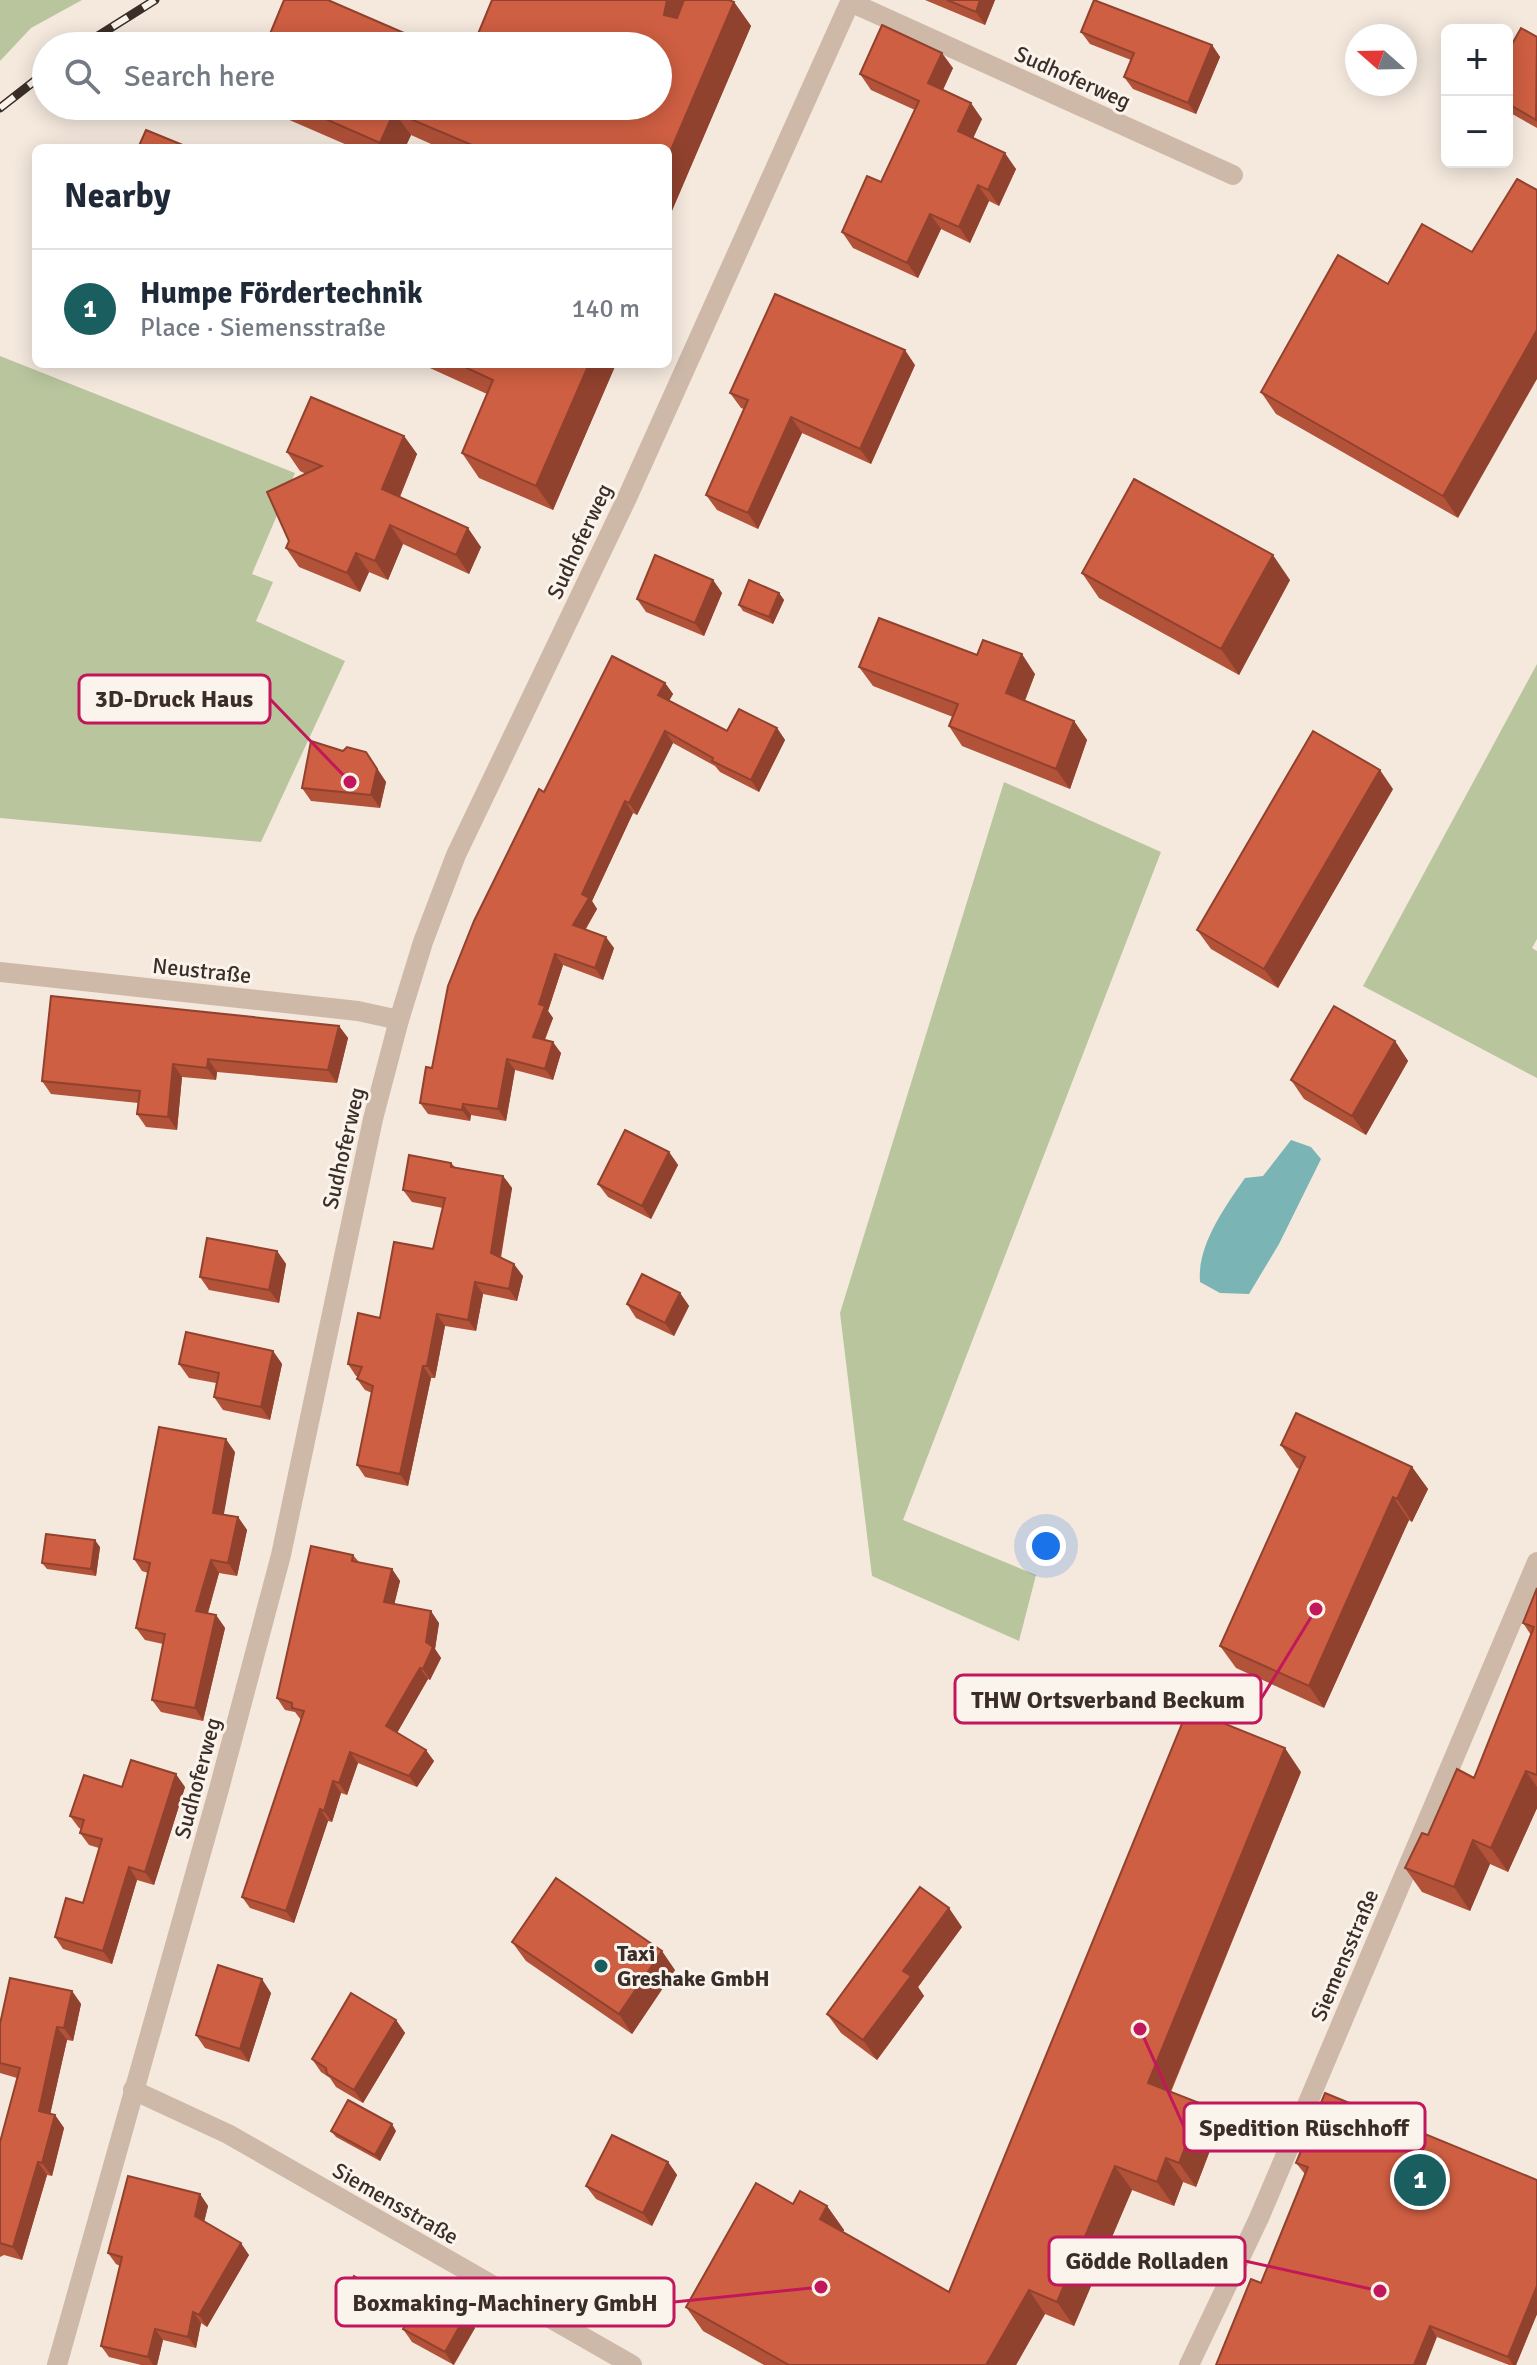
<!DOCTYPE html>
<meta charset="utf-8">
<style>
body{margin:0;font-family:Signika,sans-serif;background:#f2f2f3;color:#1f2937}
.controls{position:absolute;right:24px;top:24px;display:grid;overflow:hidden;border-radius:12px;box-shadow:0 4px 20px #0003}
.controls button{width:72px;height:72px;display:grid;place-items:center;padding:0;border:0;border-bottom:2px solid #e0e1e3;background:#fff;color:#1f2937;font:40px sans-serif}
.compass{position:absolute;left:1345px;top:24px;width:72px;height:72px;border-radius:50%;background:#fff;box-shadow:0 4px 20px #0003;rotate:290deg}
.you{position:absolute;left:1046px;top:1546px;width:28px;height:28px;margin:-20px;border:6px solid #fff;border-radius:50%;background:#1a73e8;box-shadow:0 0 0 12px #1a73e833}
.badge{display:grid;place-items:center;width:52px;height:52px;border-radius:50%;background:#1b5e60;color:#fff;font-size:26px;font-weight:700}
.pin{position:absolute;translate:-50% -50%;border:4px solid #fff;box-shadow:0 2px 8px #0006}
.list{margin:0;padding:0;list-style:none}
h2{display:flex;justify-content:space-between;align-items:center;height:104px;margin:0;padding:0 32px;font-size:34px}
h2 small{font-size:26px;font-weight:400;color:#747a83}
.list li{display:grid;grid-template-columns:52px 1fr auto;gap:24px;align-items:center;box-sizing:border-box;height:120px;padding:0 32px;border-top:2px solid #e0e1e3}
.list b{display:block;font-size:30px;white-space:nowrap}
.list p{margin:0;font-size:26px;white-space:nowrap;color:#747a83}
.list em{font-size:26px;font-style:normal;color:#747a83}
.icon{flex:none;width:44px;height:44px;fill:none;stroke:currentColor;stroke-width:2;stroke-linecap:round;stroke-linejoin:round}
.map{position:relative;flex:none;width:1537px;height:2365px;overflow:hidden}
.search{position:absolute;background:#fff;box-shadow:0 4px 20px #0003;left:32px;top:32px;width:640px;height:88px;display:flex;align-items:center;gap:20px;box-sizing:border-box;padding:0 28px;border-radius:44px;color:#747a83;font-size:30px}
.panel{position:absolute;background:#fff;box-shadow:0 4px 20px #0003;left:32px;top:144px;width:640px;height:224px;border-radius:12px}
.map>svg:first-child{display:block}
.green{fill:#b9c59d}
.water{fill:#7bb4b4}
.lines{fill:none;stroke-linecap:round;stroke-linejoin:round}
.minor{stroke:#ceb9a9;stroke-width:20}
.rail-casing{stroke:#3b2e29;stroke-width:9}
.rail{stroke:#fbf4ec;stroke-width:6;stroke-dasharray:18;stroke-linecap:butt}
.wall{fill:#b25239}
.shaded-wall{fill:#91422e}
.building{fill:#cf5f42;stroke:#91422e;stroke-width:2}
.poi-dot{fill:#1b5e60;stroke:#fbf4ec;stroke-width:3}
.labels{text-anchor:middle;stroke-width:6;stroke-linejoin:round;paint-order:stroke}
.street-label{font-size:22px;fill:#3b2e29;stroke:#fbf4ec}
.poi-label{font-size:22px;font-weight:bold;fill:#3b2e29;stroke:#fbf4ec;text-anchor:start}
.leader{fill:none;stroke:#c2185b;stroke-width:3}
.callout-dot{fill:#c2185b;stroke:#fbf4ec;stroke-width:3}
.callout{fill:#fbf4ec;stroke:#c2185b;stroke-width:3}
.callout-label{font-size:24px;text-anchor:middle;font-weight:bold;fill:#3b2e29}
</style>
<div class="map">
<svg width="1537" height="2365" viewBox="0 0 1537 2365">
<rect width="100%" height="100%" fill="#f5e9de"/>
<g class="green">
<polygon points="0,0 82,0 31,28 0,61"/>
<polygon points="0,356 295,473 252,574 273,582 256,621 345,661 261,842 0,818"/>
<polygon points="1537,664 1537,939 1532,948 1537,951 1537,1078 1363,986"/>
<polygon points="1004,782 1161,852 903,1520 1036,1575 1019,1641 872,1576 840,1313"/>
</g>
<path class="water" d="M1291 1140 1311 1147 1321 1159 1279 1244 1249 1294 1220 1293 1200 1282C1197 1245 1225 1207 1245 1178L1263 1176Z"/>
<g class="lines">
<g class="minor">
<polyline points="850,2 1233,175"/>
<polyline points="0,972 358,1011 399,1020"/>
<polyline points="133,2090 228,2134 632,2365"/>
<polyline points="57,2365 219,1789 281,1555 373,1119 399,1020 423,942 456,855 627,498 851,0"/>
<polyline points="1189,2365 1259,2218 1537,1562"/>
</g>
<g class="rail-casing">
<g id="rail">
<polyline points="82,46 155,0"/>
<polyline points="0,108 46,72"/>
</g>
</g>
<use href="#rail" class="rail"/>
</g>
<g class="wall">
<polygon points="925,0 995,0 985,25"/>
<polygon points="734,2 751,26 668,220 668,148 440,148 411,135 405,148 354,148 264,109 262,106 658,106"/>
<polygon points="1081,32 1212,45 1220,57 1196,114 1133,89 1124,77 1131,60 1090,44"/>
<polygon points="1537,37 1537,128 1507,111 1507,53"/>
<polygon points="953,68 943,90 982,119 973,138 1016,169 999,206 989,201 970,243 941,229 918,278 853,248 842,232 881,182 915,110 871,90 860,74"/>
<polygon points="1338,255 1458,518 1276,414 1261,392"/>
<polygon points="421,364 616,364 553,510 479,478 462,453 487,394"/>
<polygon points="915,365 871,464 802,433 758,529 717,510 706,495 744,409 741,408 730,393"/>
<polygon points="404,436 417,454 400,497 481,547 469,574 403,544 388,580 369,572 360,592 299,567 286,548 289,541 306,474 300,471 287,452"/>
<polygon points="1082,573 1290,580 1239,675 1099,598"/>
<polygon points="713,580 722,593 704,636 646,612 637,599"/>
<polygon points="779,593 784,600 773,624 743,611 739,605"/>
<polygon points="977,655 1035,674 1025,701 1074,721 1087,740 1070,789 962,746 949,726 953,717 873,686 859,667"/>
<polygon points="665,683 673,694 669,701 727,731 777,728 785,740 759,792 720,772 715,766 673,743 637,815 633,813 592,901 597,909 586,929 614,948 603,980 563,965 548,1011 553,1018 545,1040 561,1053 553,1080 515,1070 506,1121 471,1115 470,1121 428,1114 420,1103 432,1068 544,792"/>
<polygon points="343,751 366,752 375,765 386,782 380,808 311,801 302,788"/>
<polygon points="1393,789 1278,988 1211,949 1197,930"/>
<polygon points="339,1026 348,1038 337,1083 217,1072 216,1080 182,1077 177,1130 146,1127 137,1114 138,1103 51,1094 42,1081"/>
<polygon points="1395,1041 1408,1061 1366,1135 1304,1099 1291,1080"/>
<polygon points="669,1152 678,1165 651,1219 608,1197 598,1184"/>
<polygon points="451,1163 455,1167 503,1176 512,1188 501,1258 523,1276 517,1301 483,1294 476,1331 445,1326 435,1378 431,1378 408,1486 365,1477 357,1465 372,1393 365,1390 357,1379 358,1376 356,1376 348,1364 380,1318 433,1249 443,1208 412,1202 403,1190"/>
<polygon points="277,1251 286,1264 279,1303 209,1290 200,1277"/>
<polygon points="680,1293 689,1306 674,1336 636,1318 627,1304"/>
<polygon points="273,1351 282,1364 270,1420 223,1410 214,1397 216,1383 189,1378 179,1364"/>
<polygon points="1281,1445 1412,1467 1428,1489 1412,1522 1409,1520 1324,1708 1236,1668 1220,1646 1300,1469 1297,1468"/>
<polygon points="235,1452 223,1515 238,1517 247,1530 237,1576 219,1573 208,1613 216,1615 225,1628 203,1721 161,1712 152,1700 163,1644 145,1640 136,1628 148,1573 142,1571 134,1559"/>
<polygon points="100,1547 96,1576 47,1569 42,1563"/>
<polygon points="353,1555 359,1562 392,1569 400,1581 394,1604 439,1623 435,1649 441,1658 430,1680 428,1679 397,1733 434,1761 417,1787 358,1763 347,1795 341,1793 332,1822 328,1821 294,1923 250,1908 242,1897 301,1720 295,1712 285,1710 277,1698"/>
<polygon points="1537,1588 1537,1808 1508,1872 1490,1864 1470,1911 1422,1892 1405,1868 1428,1835 1474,1778 1531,1635 1523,1623"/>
<polygon points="1301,1772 1171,2092 1219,2127 1196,2187 1183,2182 1174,2206 1132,2190 1074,2326 1045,2314 1016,2365 764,2365 703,2331 686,2307 793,2204 827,2206 844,2230 843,2232 949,2292"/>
<polygon points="122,1787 185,1787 154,1885 137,1880 112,1964 63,1949 55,1937 83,1903 99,1848 89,1845 80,1833 82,1829 79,1828 70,1816"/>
<polygon points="962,1927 918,1987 924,1996 877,2060 841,2033 827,2014"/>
<polygon points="512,1942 675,1970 632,2034 526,1961"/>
<polygon points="72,1991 81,2004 73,2041 67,2040 50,2114 55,2115 64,2128 52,2176 47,2175 22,2260 4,2255 0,2257 0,2142 17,2078 0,2073 0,2024"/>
<polygon points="271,1993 249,2062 205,2048 196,2035"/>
<polygon points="396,2020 405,2033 363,2103 336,2087 330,2078 321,2072 312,2059"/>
<polygon points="331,2131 396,2131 380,2161 336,2137"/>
<polygon points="668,2162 677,2175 652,2226 596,2199 586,2186"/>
<polygon points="1296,2163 1537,2180 1537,2314 1516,2365 1509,2365 1437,2337"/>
<polygon points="200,2194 208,2206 204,2221 249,2255 207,2327 201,2323 196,2348 163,2340 157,2365 141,2365 109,2357 101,2346 120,2266 116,2264 108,2253"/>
<polygon points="385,2299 370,2323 344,2308 340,2301"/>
<polygon points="466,2315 475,2328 454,2365 412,2342 403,2329"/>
</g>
<g class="shaded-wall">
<polygon points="667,0 688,0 681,38 664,15"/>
<polygon points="980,0 995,0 985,25 976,12"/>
<polygon points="734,2 751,26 668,220 668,157"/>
<polygon points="1212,45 1220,57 1196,114 1188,103"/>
<polygon points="942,53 953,68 939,98 928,83"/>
<polygon points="971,103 982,119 969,147 958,131"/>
<polygon points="394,112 411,135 405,148 384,148 380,143"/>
<polygon points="1005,153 1016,169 999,206 988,190"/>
<polygon points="978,185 989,201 970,243 959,227"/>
<polygon points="930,214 941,229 918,278 907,263"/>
<polygon points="1537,330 1537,379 1458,518 1443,496"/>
<polygon points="905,350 915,365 871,464 860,449"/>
<polygon points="589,364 616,364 553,510 536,486"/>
<polygon points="791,417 802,433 758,529 748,513"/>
<polygon points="404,436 417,454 395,508 382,489"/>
<polygon points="390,525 403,544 388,580 375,561"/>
<polygon points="468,528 481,547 469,574 456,555"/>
<polygon points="356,553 369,572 360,592 347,573"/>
<polygon points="1273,555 1290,580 1239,675 1221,649"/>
<polygon points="713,580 722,593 704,636 695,623"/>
<polygon points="779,593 784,600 773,624 769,617"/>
<polygon points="1022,654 1035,674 1020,712 1006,693"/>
<polygon points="665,683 673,694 666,706 658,695"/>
<polygon points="1074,721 1087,740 1070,789 1056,769"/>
<polygon points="777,728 785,740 759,792 751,780"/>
<polygon points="665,731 673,743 637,815 629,803"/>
<polygon points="366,752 386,782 380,808 371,795"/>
<polygon points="1380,770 1393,789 1278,988 1264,969"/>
<polygon points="625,801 633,813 592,901 597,909 581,936 573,925 582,894"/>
<polygon points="606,937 614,948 603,980 595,968"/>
<polygon points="555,954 563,965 548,1011 553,1018 541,1048 533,1037 539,1004"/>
<polygon points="339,1026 348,1038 337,1083 328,1070"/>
<polygon points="1395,1041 1408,1061 1366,1135 1352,1116"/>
<polygon points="553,1042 561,1053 553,1080 545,1069"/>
<polygon points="208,1059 217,1072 216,1080 207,1068"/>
<polygon points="507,1059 515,1070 506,1121 498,1109"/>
<polygon points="173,1064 182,1077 177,1130 168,1117"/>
<polygon points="463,1104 471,1115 470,1121 462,1110"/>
<polygon points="669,1152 678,1165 651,1219 642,1206"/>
<polygon points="503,1176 512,1188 499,1265 491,1253"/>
<polygon points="277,1251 286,1264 279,1303 269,1290"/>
<polygon points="514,1264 523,1276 517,1301 509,1289"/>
<polygon points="475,1282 483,1294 476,1331 468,1320"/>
<polygon points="680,1293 689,1306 674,1336 665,1323"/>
<polygon points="437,1314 445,1326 435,1378 427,1366"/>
<polygon points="273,1351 282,1364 270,1420 261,1407"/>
<polygon points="423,1366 431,1378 408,1486 400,1474"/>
<polygon points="226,1439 235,1452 222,1525 213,1513"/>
<polygon points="1412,1467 1428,1489 1412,1522 1397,1499"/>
<polygon points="1393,1497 1409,1520 1324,1708 1309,1686"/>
<polygon points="238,1517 247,1530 237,1576 228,1563"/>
<polygon points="95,1540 100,1547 96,1576 91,1569"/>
<polygon points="211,1560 219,1573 205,1623 196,1611"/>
<polygon points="392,1569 400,1581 392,1614 384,1602"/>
<polygon points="431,1611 439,1623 435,1649 441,1658 430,1680 423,1669"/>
<polygon points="216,1615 225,1628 203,1721 195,1708"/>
<polygon points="420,1668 428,1679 394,1738 386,1726"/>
<polygon points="1285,1748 1301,1772 1164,2107 1148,2083"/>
<polygon points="426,1750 434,1761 417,1787 409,1776"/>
<polygon points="350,1752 358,1763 347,1795 339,1783"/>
<polygon points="1526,1771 1537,1787 1537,1808 1508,1872 1491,1848"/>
<polygon points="176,1774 185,1787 154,1885 145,1872"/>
<polygon points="333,1781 341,1793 332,1822 324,1811"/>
<polygon points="320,1809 328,1821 294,1923 286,1911"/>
<polygon points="1473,1840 1490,1864 1470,1911 1454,1887"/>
<polygon points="129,1867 137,1880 112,1964 103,1951"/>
<polygon points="949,1908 962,1927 918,1987 924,1996 877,2060 863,2040 903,1971"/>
<polygon points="662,1951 675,1970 632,2034 619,2014"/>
<polygon points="262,1979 271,1993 249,2062 240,2049"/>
<polygon points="72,1991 81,2004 73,2041 64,2028"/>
<polygon points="396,2020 405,2033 363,2103 354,2090"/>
<polygon points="57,2027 67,2040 48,2124 39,2111"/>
<polygon points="1202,2104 1219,2127 1196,2187 1179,2163"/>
<polygon points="55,2115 64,2128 52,2176 42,2163"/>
<polygon points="392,2124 396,2131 380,2161 375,2155"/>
<polygon points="1166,2158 1183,2182 1174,2206 1157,2182"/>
<polygon points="38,2162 47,2175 22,2260 13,2247"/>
<polygon points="668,2162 677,2175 652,2226 643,2213"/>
<polygon points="1115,2166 1132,2190 1074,2326 1057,2302"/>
<polygon points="200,2194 208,2206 203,2227 195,2216"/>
<polygon points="827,2206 844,2230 836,2243 820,2219"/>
<polygon points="241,2243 249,2255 207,2327 199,2315"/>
<polygon points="1537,2286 1537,2314 1516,2365 1513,2365 1508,2357"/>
<polygon points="1029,2290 1045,2314 1016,2365 986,2365"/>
<polygon points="380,2292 385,2299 370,2323 365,2317"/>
<polygon points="193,2312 201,2323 196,2348 188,2337"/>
<polygon points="466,2315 475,2328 453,2365 445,2352"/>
<polygon points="1430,2326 1437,2337 1426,2365 1414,2365"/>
<polygon points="155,2329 163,2340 157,2365 153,2365 148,2357"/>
</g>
<g class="building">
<polygon points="284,0 328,0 434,46 265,46"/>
<polygon points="492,0 667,0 664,15 677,18 684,0 729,0 734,2 668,157 668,148 479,148 394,112 380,143 296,106 658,106 658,46 473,46"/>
<polygon points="947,0 980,0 976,12"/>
<polygon points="1094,0 1212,45 1188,103 1124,77 1134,53 1081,32"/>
<polygon points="882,25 942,53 928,83 971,103 958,131 1005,153 988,190 978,185 959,227 930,214 907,263 842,232 867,176 881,182 919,101 860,74"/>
<polygon points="1521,28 1537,37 1536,120 1507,103 1507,53"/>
<polygon points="146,130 190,148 138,148"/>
<polygon points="1517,179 1537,190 1537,330 1443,496 1261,392 1338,255 1388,284 1422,224 1472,252"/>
<polygon points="775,294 905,350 860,449 791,417 748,513 706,495 748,400 730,393"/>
<polygon points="458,364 589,364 536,486 462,453 493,380"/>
<polygon points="311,397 404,436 382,489 468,528 456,555 390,525 375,561 356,553 347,573 286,548 289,541 267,492 322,466 287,452"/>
<polygon points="1134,479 1273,555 1221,649 1082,573"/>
<polygon points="655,555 713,580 695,623 637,599"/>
<polygon points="749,580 779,593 769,617 739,605"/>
<polygon points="879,618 977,655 983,640 1022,654 1006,693 1074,721 1056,769 949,726 958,704 859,667"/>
<polygon points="612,656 665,683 658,695 727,731 739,709 777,728 751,780 712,761 713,758 665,731 629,803 625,801 582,894 589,898 573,925 606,937 595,968 555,954 539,1004 545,1006 533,1037 553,1042 545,1069 507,1059 498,1109 463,1104 462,1110 420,1103 426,1067 432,1068 448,986 474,921 539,789 544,792"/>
<polygon points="1313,731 1380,770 1264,969 1197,930"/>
<polygon points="311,741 343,751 347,747 366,752 377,769 371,795 302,788"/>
<polygon points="51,996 339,1026 328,1070 208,1059 207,1068 173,1064 168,1117 137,1114 140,1091 42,1081"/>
<polygon points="1334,1006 1395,1041 1352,1116 1291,1080"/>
<polygon points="625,1130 669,1152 642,1206 598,1184"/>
<polygon points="409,1155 451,1163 451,1167 503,1176 491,1253 514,1264 509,1289 475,1282 468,1320 437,1314 427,1366 423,1366 400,1474 357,1465 373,1386 357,1379 362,1367 348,1364 358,1313 380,1318 394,1242 433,1249 445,1198 403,1190"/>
<polygon points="207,1238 277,1251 269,1290 200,1277"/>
<polygon points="642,1274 680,1293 665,1323 627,1304"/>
<polygon points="186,1332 273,1351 261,1407 214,1397 219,1373 179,1364"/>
<polygon points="1296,1413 1412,1467 1397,1499 1393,1497 1309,1686 1220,1646 1305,1457 1281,1445"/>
<polygon points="159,1427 226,1439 213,1513 238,1517 228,1563 211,1560 196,1611 216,1615 195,1708 152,1700 165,1634 136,1628 150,1563 134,1559"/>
<polygon points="46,1534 95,1540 91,1569 42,1563"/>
<polygon points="311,1546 353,1555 352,1561 392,1569 384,1602 431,1611 426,1642 433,1647 423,1669 420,1668 386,1726 426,1750 409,1776 350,1752 339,1783 333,1781 324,1811 320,1809 286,1911 242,1897 304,1711 292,1708 292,1703 277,1698"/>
<polygon points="1537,1588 1537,1775 1526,1771 1491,1848 1473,1840 1454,1887 1405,1868 1422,1833 1428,1835 1457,1769 1474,1778 1534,1627 1523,1623"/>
<polygon points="1188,1709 1285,1748 1148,2083 1202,2104 1179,2163 1166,2158 1157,2182 1115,2166 1057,2302 1029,2290 986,2365 789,2365 686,2307 756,2183 793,2204 800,2191 827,2206 820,2219 949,2292"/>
<polygon points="131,1760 176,1774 145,1872 129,1867 103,1951 55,1937 66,1898 83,1903 102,1839 80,1833 84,1820 70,1816 84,1775 122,1787"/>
<polygon points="556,1878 662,1951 619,2014 512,1942"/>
<polygon points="920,1887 949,1908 903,1971 911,1976 863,2040 827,2014"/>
<polygon points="218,1965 262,1979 240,2049 196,2035"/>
<polygon points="10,1978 72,1991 64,2028 57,2027 39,2111 55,2115 42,2163 38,2162 13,2247 0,2243 0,2142 20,2068 0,2063 0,2024"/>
<polygon points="351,1993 396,2020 354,2090 327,2074 326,2068 312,2059"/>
<polygon points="1325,2093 1537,2180 1537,2286 1508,2357 1430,2326 1414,2365 1216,2365 1251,2279 1261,2283 1308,2167 1296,2163"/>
<polygon points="348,2100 392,2124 375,2155 331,2131"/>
<polygon points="612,2135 668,2162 643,2213 586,2186"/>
<polygon points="128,2176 200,2194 195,2216 241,2243 199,2315 193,2312 188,2337 155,2329 148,2357 101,2346 122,2257 108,2253"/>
<polygon points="354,2276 380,2292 365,2317 340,2301"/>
<polygon points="424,2291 466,2315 445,2352 403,2329"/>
</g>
<circle class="poi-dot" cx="601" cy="1966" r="8"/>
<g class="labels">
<g class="street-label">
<text transform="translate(1073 77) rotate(24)" y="8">Sudhoferweg</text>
<text transform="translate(579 541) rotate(-65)" y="8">Sudhoferweg</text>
<text transform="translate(202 970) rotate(6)" y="8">Neustraße</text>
<text transform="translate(343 1148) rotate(-77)" y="8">Sudhoferweg</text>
<text transform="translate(197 1778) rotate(-75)" y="8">Sudhoferweg</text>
<text transform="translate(1344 1955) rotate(-67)" y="8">Siemensstraße</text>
<text transform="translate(396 2203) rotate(30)" y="8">Siemensstraße</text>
</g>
<g class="poi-label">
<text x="617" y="1961">Taxi<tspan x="617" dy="25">Greshake GmbH</tspan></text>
</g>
</g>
<path class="leader" d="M350 782L270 699M1316 1609L1261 1699M1140 2029L1184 2127M1380 2291L1245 2261M821 2287L674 2302"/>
<g class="callout-dot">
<circle cx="350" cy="782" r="8"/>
<circle cx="1316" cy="1609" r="8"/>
<circle cx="1140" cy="2029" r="8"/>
<circle cx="1380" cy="2291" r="8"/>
<circle cx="821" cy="2287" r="8"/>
</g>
<g class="callout">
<rect x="79" y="675" width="191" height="48" rx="8"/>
<rect x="955" y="1675" width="306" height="48" rx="8"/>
<rect x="1184" y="2103" width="241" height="48" rx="8"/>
<rect x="1049" y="2237" width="196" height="48" rx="8"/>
<rect x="336" y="2278" width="338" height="48" rx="8"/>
</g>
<g class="callout-label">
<text x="174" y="707">3D-Druck Haus</text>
<text x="1108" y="1708">THW Ortsverband Beckum</text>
<text x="1304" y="2136">Spedition Rüschhoff</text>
<text x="1147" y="2269">Gödde Rolladen</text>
<text x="505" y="2311">Boxmaking-Machinery GmbH</text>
</g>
</svg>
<div class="controls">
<button>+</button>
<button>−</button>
</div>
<svg class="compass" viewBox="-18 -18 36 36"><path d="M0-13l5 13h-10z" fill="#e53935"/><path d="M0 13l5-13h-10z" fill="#747a83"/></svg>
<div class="you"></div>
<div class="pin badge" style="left:1420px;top:2180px">1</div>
<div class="search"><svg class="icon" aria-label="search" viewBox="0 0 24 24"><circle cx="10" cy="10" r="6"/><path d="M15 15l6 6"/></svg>Search here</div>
<section class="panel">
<h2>Nearby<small></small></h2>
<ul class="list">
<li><span class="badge">1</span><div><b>Humpe Fördertechnik</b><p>Place · Siemensstraße</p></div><em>140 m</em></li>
</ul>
</section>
</div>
